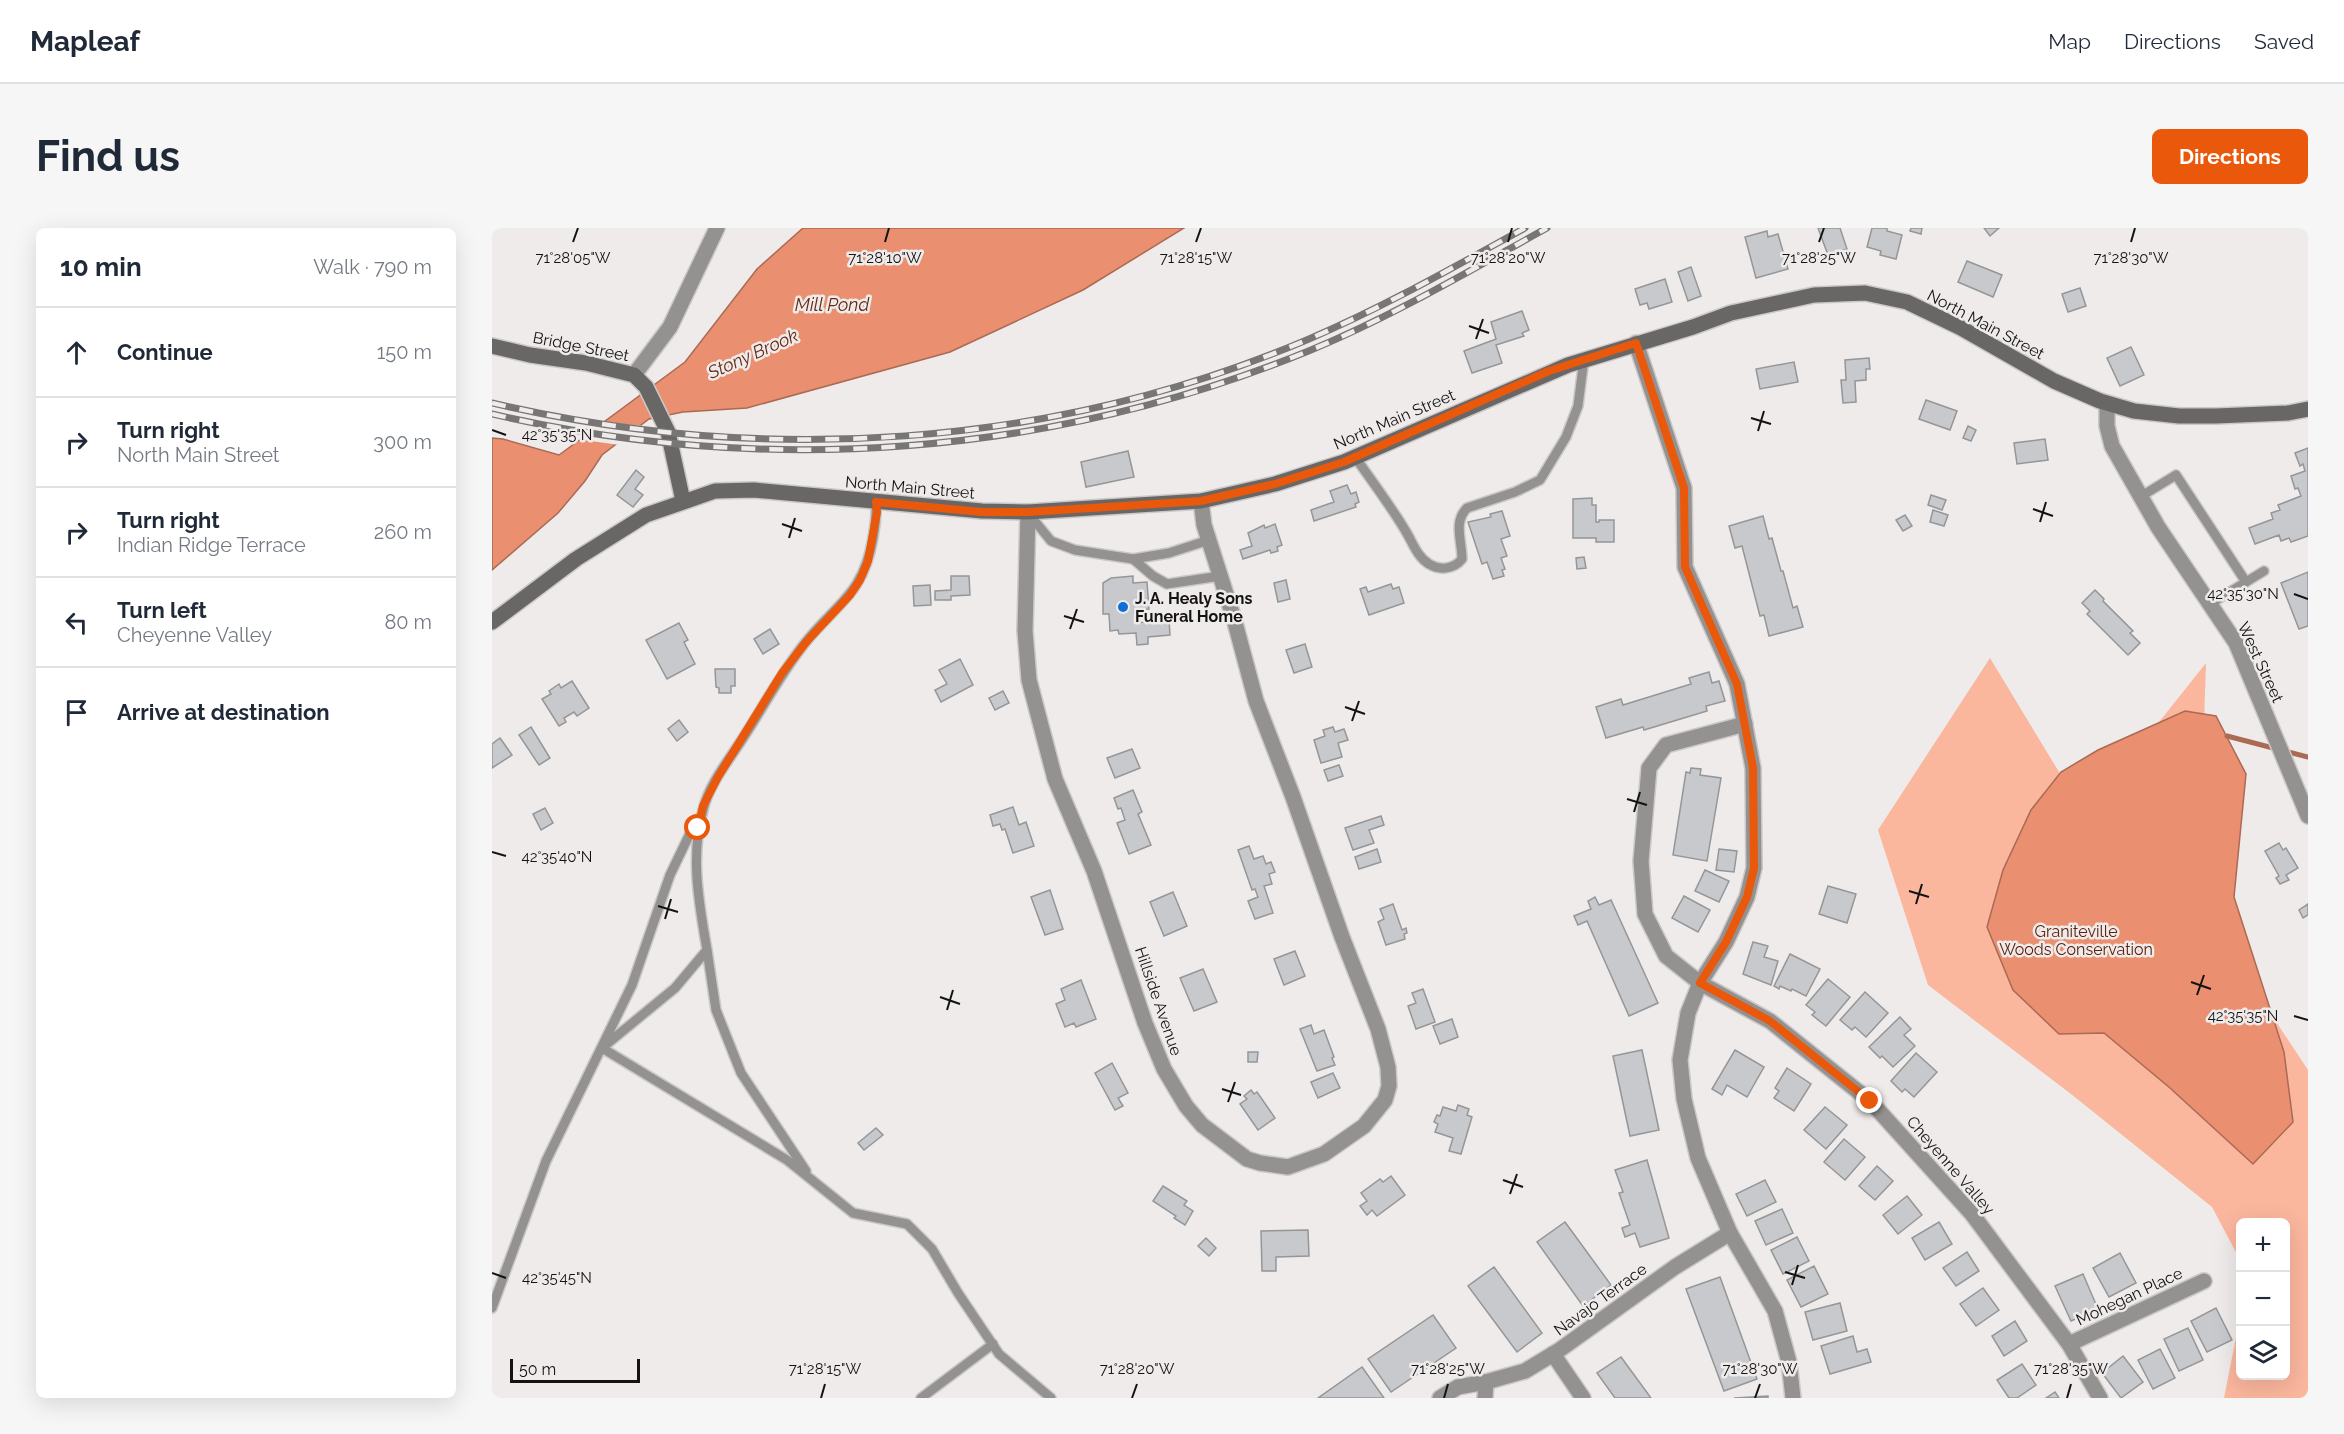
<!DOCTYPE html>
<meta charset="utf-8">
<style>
body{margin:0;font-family:Raleway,sans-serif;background:#f6f6f7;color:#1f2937}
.controls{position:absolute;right:18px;bottom:18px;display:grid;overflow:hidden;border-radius:9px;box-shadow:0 6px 24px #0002}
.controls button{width:54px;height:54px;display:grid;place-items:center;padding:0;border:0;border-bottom:2px solid #e0e1e3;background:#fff;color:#1f2937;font:30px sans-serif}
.scale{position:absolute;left:18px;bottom:15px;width:130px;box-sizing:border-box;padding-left:6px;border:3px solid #141313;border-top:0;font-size:16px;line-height:21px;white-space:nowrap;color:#141313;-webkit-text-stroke:4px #efebea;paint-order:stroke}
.stop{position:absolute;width:18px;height:18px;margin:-14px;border:4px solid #ea580c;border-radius:50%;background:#fff}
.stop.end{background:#ea580c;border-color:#fff;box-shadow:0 2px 6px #0008}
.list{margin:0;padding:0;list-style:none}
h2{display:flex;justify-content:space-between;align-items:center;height:78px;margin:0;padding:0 24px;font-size:26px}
h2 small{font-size:20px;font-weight:400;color:#747a83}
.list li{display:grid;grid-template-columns:39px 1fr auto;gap:18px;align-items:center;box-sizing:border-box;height:90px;padding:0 24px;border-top:2px solid #e0e1e3}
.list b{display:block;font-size:22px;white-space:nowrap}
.list p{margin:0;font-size:20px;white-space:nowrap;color:#747a83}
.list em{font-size:20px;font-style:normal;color:#747a83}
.icon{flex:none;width:33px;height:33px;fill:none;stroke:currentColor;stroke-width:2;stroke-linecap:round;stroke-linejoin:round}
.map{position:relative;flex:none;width:1816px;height:1170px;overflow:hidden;border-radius:9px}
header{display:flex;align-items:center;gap:36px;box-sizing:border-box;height:84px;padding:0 30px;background:#fff;border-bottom:2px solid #e0e1e3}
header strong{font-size:28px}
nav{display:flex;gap:33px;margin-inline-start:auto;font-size:21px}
.intro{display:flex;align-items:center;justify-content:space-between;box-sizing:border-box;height:144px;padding:0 36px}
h1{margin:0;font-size:42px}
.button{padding:15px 27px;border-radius:9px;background:#ea580c;color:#fff;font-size:21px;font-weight:700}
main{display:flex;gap:36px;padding:0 36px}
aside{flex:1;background:#fff;border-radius:9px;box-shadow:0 6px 24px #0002}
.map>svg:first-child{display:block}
.green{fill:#fbb69e}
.water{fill:#ea8f6f;stroke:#aa6a53;stroke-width:1.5}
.pier{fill:#efebea}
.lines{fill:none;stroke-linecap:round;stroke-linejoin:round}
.stream{stroke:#aa6a53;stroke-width:5}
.building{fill:#c7c9cc;stroke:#949698;stroke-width:1.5}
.lane-casing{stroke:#ccc8c8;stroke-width:12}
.street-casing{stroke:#ccc8c8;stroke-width:18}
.secondary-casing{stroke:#ccc8c8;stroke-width:18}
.lane{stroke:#939291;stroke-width:9}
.street{stroke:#939291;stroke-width:15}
.secondary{stroke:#696766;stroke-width:15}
.rail-casing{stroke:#787575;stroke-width:7}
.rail{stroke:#efebea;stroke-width:4.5;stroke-dasharray:14;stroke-linecap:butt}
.route{stroke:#ea580c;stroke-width:8}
.ticks{fill:none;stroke:#141313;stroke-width:2}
.poi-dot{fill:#116ed7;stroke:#efebea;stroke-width:2}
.labels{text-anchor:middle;stroke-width:5;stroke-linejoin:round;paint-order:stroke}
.street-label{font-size:16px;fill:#141313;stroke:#efebea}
.poi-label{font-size:16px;font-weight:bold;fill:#141313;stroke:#efebea;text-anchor:start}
.park-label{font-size:16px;fill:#5b220c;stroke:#efebea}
.water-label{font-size:18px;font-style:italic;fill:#642a15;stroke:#efebea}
.ticks-label{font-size:15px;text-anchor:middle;fill:#141313;stroke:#efebea;stroke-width:5;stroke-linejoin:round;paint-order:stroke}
</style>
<header>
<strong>Mapleaf</strong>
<nav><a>Map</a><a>Directions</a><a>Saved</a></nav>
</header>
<div class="intro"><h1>Find us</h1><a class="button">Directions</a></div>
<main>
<aside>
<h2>10 min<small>Walk · 790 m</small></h2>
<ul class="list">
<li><svg class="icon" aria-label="ahead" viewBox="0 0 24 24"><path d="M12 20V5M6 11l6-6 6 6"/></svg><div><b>Continue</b></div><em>150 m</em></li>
<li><svg class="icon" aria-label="right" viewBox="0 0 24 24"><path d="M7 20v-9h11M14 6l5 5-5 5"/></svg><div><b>Turn right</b><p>North Main Street</p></div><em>300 m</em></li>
<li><svg class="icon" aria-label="right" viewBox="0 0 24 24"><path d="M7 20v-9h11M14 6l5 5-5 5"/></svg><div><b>Turn right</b><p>Indian Ridge Terrace</p></div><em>260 m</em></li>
<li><svg class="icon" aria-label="left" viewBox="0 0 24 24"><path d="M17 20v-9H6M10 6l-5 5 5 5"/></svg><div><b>Turn left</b><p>Cheyenne Valley</p></div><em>80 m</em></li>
<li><svg class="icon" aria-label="arrive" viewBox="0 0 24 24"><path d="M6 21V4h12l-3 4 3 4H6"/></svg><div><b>Arrive at destination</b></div></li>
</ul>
</aside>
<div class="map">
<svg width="1816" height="1170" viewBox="0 0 1816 1170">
<rect width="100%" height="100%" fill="#efebea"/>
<polygon class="green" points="1498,430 1593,587 1714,435 1706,676 1816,842 1816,1170 1732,1170 1748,1089 1748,1148 1794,1148 1794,994 1748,994 1748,1047 1747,1030 1720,979 1579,866 1436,757 1386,602"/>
<g class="water">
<polygon points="311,0 692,0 591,62 458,124 255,180 191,184 157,191 110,227 93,253 66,285 0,342 0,210 11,211 67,227 193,134 265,41"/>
<polygon points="1693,483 1724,488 1754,546 1742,669 1792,824 1801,894 1761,936 1678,860 1612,805 1567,806 1521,762 1495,699 1511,642 1539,582 1569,544 1606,522"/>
</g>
<polygon class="pier" points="109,193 140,197 153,198 128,217 84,211"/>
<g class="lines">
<polyline class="stream" points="1735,508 1816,529"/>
</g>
<g class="building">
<polygon points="1326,0 1348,0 1355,21 1336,27"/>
<polygon points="1380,0 1395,0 1395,3 1410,7 1404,31 1388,27 1389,23 1375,19"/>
<polygon points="1419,0 1430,0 1429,6 1418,3"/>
<polygon points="1492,0 1507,0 1498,8"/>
<polygon points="1275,3 1276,9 1286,6 1296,41 1264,50 1253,9"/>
<polygon points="1475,33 1510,47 1501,69 1466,54"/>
<polygon points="1199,39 1209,68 1196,73 1186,44"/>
<polygon points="1173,51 1180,74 1157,81 1155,75 1148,77 1143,61"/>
<polygon points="1588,60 1594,78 1576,84 1570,66"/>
<polygon points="1030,83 1037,102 1030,105 1032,108 1004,117 1010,135 980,145 972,123 1004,111 999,94"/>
<polygon points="1639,119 1652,147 1628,158 1615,130"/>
<polygon points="1377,130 1378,141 1374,141 1374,152 1363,153 1364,174 1351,175 1349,152 1354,152 1353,132"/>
<polygon points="1302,134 1306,154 1268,161 1264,141"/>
<polygon points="1434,172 1465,183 1458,202 1427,191"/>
<polygon points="1476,198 1484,202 1479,213 1471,210"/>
<polygon points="1553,211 1556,232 1525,236 1522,215"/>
<polygon points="1816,220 1816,308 1799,314 1797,310 1789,313 1787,307 1763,316 1757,300 1781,291 1779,285 1788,282 1786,277 1809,268 1806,260 1803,261 1799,248 1813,243 1811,236 1808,238 1803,225"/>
<polygon points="636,223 642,249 594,259 589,234"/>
<polygon points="144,242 152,249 143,261 151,267 141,279 125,267"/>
<polygon points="855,257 859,266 864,264 867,274 863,276 864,279 822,293 819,282 842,274 838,263"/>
<polygon points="1439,267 1454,272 1450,282 1436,277"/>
<polygon points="1100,270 1100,277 1104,277 1104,294 1107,294 1107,292 1122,292 1122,314 1104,314 1104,310 1081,310 1081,271"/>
<polygon points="1441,282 1456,287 1452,298 1438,294"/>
<polygon points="1010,283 1018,308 1009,311 1015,328 1009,330 1013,341 1010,342 1012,348 1001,351 995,334 990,336 976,294 999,289 998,286"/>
<polygon points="1413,287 1420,298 1411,303 1404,292"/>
<polygon points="1271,288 1277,311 1280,310 1289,343 1291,343 1301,380 1305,378 1311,399 1277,408 1272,387 1268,388 1250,318 1243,320 1237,298"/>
<polygon points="783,296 790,317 785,319 786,323 779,325 778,322 751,331 748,322 760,318 756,305 772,297 773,300"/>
<polygon points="1092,329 1094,340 1085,341 1084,330"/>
<polygon points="1816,344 1816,398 1807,401 1789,355"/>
<polygon points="459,348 477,348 478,367 459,368 459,372 443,372 443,363 459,362"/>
<polygon points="641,348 641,355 655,354 657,381 642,382 643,395 677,392 678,407 656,409 656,416 645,417 644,405 627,406 626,402 618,403 617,386 611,386 611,355 619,350"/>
<polygon points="794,352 798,371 786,374 782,355"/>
<polygon points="899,356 901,361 907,359 912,375 877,387 868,361 874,359 876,364"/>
<polygon points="438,357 439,377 422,378 421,358"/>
<polygon points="1603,362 1612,371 1611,373 1641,403 1638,405 1648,415 1636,427 1595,386 1598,383 1590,375"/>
<polygon points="187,395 196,412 192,414 203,436 175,451 154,412"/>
<polygon points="278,401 287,416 271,426 262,411"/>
<polygon points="813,416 820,439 802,445 794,422"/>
<polygon points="468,431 481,457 449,474 443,462 455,456 447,442"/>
<polygon points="223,441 243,441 243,458 239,458 239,465 227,465 227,460 224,459"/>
<polygon points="1217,444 1220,455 1227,453 1233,473 1214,478 1215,483 1152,502 1151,499 1114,510 1104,479 1129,471 1131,477 1199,456 1197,450"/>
<polygon points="80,453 97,480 85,488 82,484 72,490 74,494 67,498 50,471 59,466 57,463 67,456 69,460"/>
<polygon points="511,463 517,475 503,482 497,470"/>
<polygon points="187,492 196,504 185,513 176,501"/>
<polygon points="39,499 58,530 47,537 27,507"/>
<polygon points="841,499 843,504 852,501 856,512 846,515 850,529 829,535 822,512 833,508 831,502"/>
<polygon points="8,510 20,527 0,540 0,516"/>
<polygon points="640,521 648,540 623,550 615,530"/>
<polygon points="847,537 851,548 836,553 832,542"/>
<polygon points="1199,540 1209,541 1208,547 1229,550 1215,633 1181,627 1194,544 1198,545"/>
<polygon points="641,562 650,584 646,586 659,617 637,626 625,595 633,592 629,580 626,581 622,570"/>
<polygon points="521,579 527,597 534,594 542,618 521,625 513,601 510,602 508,596 501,598 498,587"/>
<polygon points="53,580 61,595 49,602 41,586"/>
<polygon points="889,588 892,597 877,602 882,615 861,622 853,600"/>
<polygon points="1787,615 1791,622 1794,620 1806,640 1794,647 1797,652 1788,656 1784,650 1787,648 1773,623"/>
<polygon points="757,618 762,631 771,628 774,636 779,634 783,644 777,646 780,656 772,658 781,685 763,691 756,673 766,669 763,661 760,662 746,622"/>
<polygon points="885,621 889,634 867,641 863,629"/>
<polygon points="1227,621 1245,623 1242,644 1224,642"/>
<polygon points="1213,642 1237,653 1227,674 1203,663"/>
<polygon points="1336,658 1364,666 1355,695 1327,686"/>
<polygon points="558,662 571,701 553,707 539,669"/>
<polygon points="681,664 695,698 672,708 658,674"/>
<polygon points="1192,668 1218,682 1206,704 1180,690"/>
<polygon points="1103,669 1107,677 1119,672 1166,775 1137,788 1095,693 1086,697 1082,688 1099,681 1096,673"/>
<polygon points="901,676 910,702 914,700 915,705 912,706 913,711 894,717 886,694 892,691 888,681"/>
<polygon points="1816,676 1816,687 1811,690 1807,682"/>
<polygon points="1261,714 1276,718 1272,729 1286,733 1279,757 1251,746"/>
<polygon points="803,723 813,748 792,757 782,731"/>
<polygon points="1298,726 1328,741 1314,768 1300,761 1299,763 1288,758 1287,761 1282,758"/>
<polygon points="711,741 725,774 702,783 688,750"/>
<polygon points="1336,751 1358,769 1334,798 1320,787 1323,784 1314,777"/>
<polygon points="589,752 604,791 584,799 582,795 573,799 564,776 573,772 569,761"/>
<polygon points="931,761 943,794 924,801 916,778 924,775 920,765"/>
<polygon points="1373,764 1396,785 1374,809 1363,799 1360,802 1348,792"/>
<polygon points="1408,789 1419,801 1412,807 1423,818 1401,839 1390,828 1388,830 1377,819"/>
<polygon points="960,791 966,809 948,816 941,798"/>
<polygon points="819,797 822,806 832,802 842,829 840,830 843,837 825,843 808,801"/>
<polygon points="1150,822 1167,902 1138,908 1121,828"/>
<polygon points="1243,822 1272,839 1255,869 1235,857 1230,867 1220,861"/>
<polygon points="756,824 766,824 765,834 756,834"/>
<polygon points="1424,825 1445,844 1422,869 1413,861 1410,864 1399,853"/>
<polygon points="620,835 636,865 626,870 631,878 623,882 603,845"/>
<polygon points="1295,840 1319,856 1302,883 1282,870 1287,863 1283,860"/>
<polygon points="841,845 848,860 826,870 819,854"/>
<polygon points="759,862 762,866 765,864 783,890 766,902 748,876 755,871 752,868"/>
<polygon points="966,877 977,881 975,887 980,889 969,926 957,923 961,910 943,904 946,896 942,894 945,887 948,888 951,879 964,883"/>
<polygon points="1333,879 1355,897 1334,921 1312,902"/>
<polygon points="384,900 391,907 372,922 366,915"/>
<polygon points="1352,911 1373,929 1353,952 1332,934"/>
<polygon points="1155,932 1177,1010 1148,1019 1143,1005 1133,1009 1130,1000 1138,997 1127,965 1131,964 1123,942"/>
<polygon points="1385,938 1401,953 1383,972 1367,958"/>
<polygon points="899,948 913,967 885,988 880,982 875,987 868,978 875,973 869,965 888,951 891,954"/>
<polygon points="1273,952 1284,974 1255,988 1244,966"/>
<polygon points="671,958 695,973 692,977 701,983 693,997 682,990 684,988 661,973"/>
<polygon points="1415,968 1430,987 1406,1006 1391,987"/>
<polygon points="1290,981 1301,1005 1274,1017 1263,993"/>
<polygon points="1073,994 1119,1057 1091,1078 1045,1014"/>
<polygon points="1447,994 1460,1016 1433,1032 1420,1010"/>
<polygon points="816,1002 817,1028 784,1029 784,1043 770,1043 769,1003"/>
<polygon points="1305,1009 1317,1033 1291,1046 1279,1022"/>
<polygon points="714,1010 724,1020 717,1028 706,1018"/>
<polygon points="1475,1024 1487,1043 1464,1058 1451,1040"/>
<polygon points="1628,1025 1644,1055 1617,1069 1601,1040"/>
<polygon points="1322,1038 1336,1066 1309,1079 1295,1052"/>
<polygon points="1002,1039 1050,1105 1025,1124 976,1058"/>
<polygon points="1591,1046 1606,1081 1579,1093 1563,1058"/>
<polygon points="1228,1049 1265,1151 1232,1163 1194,1061"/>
<polygon points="1491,1060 1507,1082 1484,1098 1468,1076"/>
<polygon points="1348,1075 1355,1103 1321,1112 1313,1084"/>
<polygon points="1724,1080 1740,1112 1715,1124 1699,1093"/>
<polygon points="941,1087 964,1120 899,1164 876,1131"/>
<polygon points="1523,1093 1535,1113 1512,1128 1500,1108"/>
<polygon points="1696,1100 1711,1132 1687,1143 1672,1111"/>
<polygon points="1361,1108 1365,1124 1375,1121 1379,1134 1338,1146 1329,1118"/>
<polygon points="1668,1121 1683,1150 1661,1161 1646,1132"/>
<polygon points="1631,1128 1651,1154 1629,1170 1610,1145"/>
<polygon points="1129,1129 1159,1170 1123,1170 1105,1145"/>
<polygon points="1530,1136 1544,1157 1525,1170 1517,1170 1505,1152"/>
<polygon points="870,1139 892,1170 826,1170"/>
<polygon points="1563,1164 1567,1170 1554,1170"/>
<polygon points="1276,1168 1276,1170 1242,1170"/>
</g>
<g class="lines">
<g class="lane-casing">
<g id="lane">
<path d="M863 229C880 253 898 277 913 302 920 313 925 329 937 336 948 343 962 341 970 331 970 313 961 294 975 280L1023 264 1048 252 1074 209 1086 178 1092 131"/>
<polyline points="1648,269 1684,247 1754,354 1718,376"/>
<path d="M384 274C385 286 383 298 381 310 371 367 346 374 313 415 289 445 272 478 251 510 237 532 217 556 211 582 198 628 207 675 215 722L183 760 110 820 295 932 361 985 415 996 440 1021 466 1065 507 1126 559 1170"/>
<polyline points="537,286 559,313 583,322 641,331 677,325 717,312"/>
<polyline points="641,331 661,348 675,356 728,348"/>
<polyline points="1754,354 1772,343"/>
<polyline points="215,722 224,782 249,845 314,943"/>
<polyline points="0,1080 54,933 140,757 178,647 204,593"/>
<polyline points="429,1170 501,1116"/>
</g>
</g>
<g class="street-casing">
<g id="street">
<polyline points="1144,115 1192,260 1193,339 1245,456 1261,540 1262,640 1255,669 1234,714 1208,755 1196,785 1188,832 1192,871 1206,930 1238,1005 1283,1083 1297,1134 1301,1170"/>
<polyline points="142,147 178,99 225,0"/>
<polyline points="1615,176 1615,198 1620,218 1666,299 1744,415 1816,588"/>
<polyline points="536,284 533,403 537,452 563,551 602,643 653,795 672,841 694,878 710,897 755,931 768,935 796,939 832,926 872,898 893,872 897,858 896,839 886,801 850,709 801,569 764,473 742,391 712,297 709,273"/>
<polyline points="1253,496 1174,517 1157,540 1149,633 1153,686 1174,728 1208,755 1278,793 1378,873 1480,986 1577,1116 1608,1170"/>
<polyline points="1577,1116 1712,1053"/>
<polyline points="1061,1126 1091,1170"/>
<polyline points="948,1170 966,1159 994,1154 1033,1143 1066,1123 1183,1039 1238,1005"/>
<polyline points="993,1170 994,1154"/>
</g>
</g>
<g class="secondary-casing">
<g id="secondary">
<polyline points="0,118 38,127 94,135 142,147 154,159 176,204 191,273"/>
<polyline points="0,394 84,331 154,287 223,263 262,262 490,283 536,284 709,273 783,256 852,234 1076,137 1201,99 1239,85 1322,67 1373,65 1415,74 1469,100 1562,153 1608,173 1642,183 1687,188 1724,188 1796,185 1816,181"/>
</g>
</g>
<use href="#lane" class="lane"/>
<use href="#street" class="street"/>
<use href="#secondary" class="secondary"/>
<g class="rail-casing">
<g id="rail">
<path d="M0 175C271 238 559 221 817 111 892 79 962 39 1033 0"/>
<path d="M0 186C273 249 559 229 819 122 901 88 977 43 1055 0"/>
</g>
</g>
<use href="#rail" class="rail"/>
</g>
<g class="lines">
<polyline class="route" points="206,600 211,578 226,549 290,445 315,413 358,367 368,352 376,333 385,284 384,274 490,284 536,284 709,273 783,256 852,234 1057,143 1144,115 1192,260 1193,339 1245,456 1261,540 1262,640 1255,669 1234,714 1208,755 1278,793 1378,873"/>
</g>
<path class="ticks" d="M81 14 86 0M393 14 397 0M704 14 709 0M1016 14 1020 0M1327 14 1332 0M1639 14 1643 0M977 98 997 105M984 111 991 91M1259 190 1279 196M0 202 14 207M1266 203 1272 183M1541 281 1561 288M1548 294 1554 274M290 296 310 303M297 310 303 290M1802 366 1816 371M572 388 592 394M578 401 585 381M853 479 873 486M860 493 867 473M1135 571 1155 577M1142 584 1148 564M0 624 14 628M1417 663 1437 669M1424 676 1430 656M166 678 186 684M173 691 179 671M1699 754 1719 761M1705 767 1712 747M448 769 468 776M455 782 461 762M1802 788 1816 792M730 861 749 867M736 874 743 854M1011 952 1031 959M1018 966 1025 946M1293 1044 1313 1050M0 1045 14 1050M1300 1057 1306 1037M329 1170 333 1156M640 1170 645 1156M952 1170 956 1156M1263 1170 1268 1156M1575 1170 1579 1156"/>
<circle class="poi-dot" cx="631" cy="379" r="6"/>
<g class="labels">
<g class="street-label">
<text transform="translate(1494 96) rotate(28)" y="6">North Main Street</text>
<text transform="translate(89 118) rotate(11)" y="6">Bridge Street</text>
<text transform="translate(902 191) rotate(-23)" y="6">North Main Street</text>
<text transform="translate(418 259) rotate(5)" y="6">North Main Street</text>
<text transform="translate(1769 434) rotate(65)" y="6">West Street</text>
<text transform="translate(667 773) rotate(71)" y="6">Hillside Avenue</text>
<text transform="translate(1459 937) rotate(49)" y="6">Cheyenne Valley</text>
<text transform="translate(1637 1068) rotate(-25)" y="6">Mohegan Place</text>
<text transform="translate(1108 1071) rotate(-36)" y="6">Navajo Terrace</text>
</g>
<g class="poi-label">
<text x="643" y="376">J. A. Healy Sons<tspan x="643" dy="18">Funeral Home</tspan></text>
</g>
<g class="park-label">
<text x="1584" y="709">Graniteville<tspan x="1584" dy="18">Woods Conservation</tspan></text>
</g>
<g class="water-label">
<text x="340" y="83">Mill Pond</text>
<text transform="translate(261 126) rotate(-24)" y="6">Stony Brook</text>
</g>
</g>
<g class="ticks-label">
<text x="81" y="35">71°28'05"W</text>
<text x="393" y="35">71°28'10"W</text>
<text x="704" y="35">71°28'15"W</text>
<text x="1016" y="35">71°28'20"W</text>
<text x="1327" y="35">71°28'25"W</text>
<text x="1639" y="35">71°28'30"W</text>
<text x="65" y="212">42°35'35"N</text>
<text x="1751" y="371">42°35'30"N</text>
<text x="65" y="634">42°35'40"N</text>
<text x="1751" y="793">42°35'35"N</text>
<text x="65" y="1055">42°35'45"N</text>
<text x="333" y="1146">71°28'15"W</text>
<text x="645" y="1146">71°28'20"W</text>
<text x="1579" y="1146">71°28'35"W</text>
<text x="956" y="1146">71°28'25"W</text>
<text x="1268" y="1146">71°28'30"W</text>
</g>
</svg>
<div class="controls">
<button>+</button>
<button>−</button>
<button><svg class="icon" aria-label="layers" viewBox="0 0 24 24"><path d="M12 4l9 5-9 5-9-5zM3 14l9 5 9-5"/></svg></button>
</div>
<div class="scale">50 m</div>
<div class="stop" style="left:206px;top:600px"></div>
<div class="stop end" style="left:1378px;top:873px"></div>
</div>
</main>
